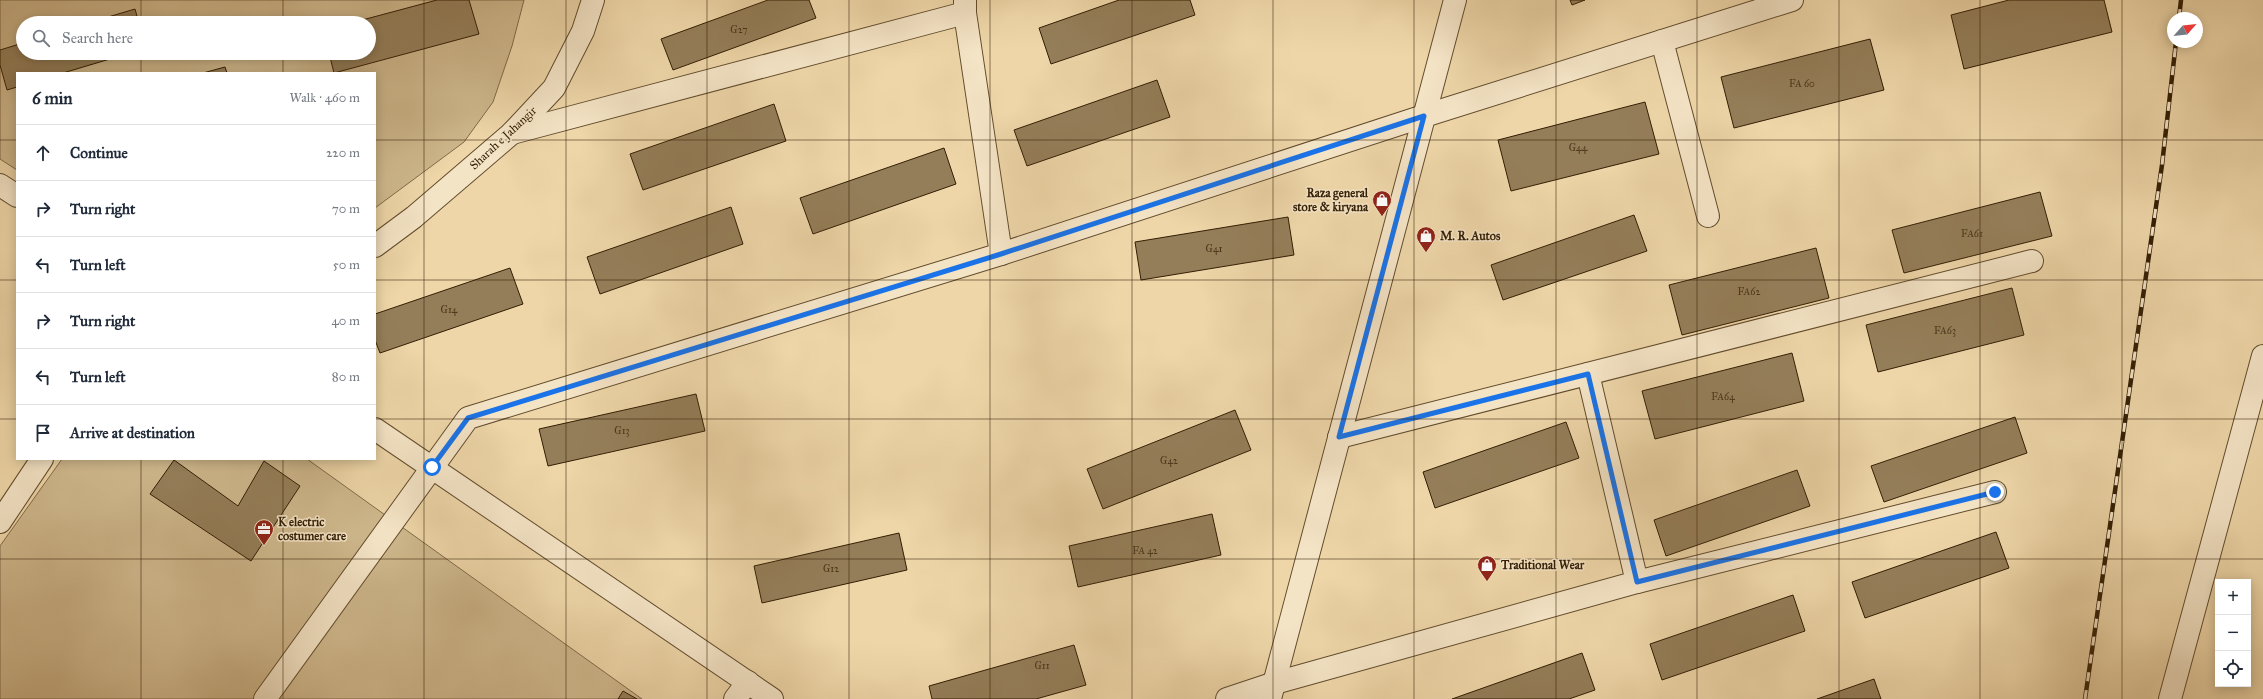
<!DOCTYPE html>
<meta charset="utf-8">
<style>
body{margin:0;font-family:"IM FELL Great Primer",serif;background:#f6f6f7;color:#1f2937}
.controls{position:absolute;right:12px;bottom:12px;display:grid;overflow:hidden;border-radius:0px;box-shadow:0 2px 10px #0003}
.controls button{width:36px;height:36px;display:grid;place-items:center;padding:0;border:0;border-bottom:1px solid #e0e1e3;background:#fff;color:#1f2937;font:20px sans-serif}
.compass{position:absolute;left:2167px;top:12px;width:36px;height:36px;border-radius:50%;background:#fff;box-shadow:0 2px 10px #0003;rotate:63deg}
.stop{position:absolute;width:12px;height:12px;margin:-9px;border:3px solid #1a73e8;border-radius:50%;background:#fff}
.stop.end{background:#1a73e8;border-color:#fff;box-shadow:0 1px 4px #0008}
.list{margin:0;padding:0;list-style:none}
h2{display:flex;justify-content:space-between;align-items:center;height:52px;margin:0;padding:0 16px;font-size:17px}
h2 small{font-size:13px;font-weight:400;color:#747a83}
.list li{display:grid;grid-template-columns:26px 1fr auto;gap:12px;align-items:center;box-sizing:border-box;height:56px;padding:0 16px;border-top:1px solid #e0e1e3}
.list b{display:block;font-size:15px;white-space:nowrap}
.list em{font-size:13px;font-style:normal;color:#747a83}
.icon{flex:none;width:22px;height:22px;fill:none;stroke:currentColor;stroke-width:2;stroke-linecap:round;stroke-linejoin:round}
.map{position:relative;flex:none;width:2263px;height:699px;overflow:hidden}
.search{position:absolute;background:#fff;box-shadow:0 2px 10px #0003;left:16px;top:16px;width:360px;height:44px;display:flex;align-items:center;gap:10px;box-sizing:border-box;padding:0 14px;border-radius:22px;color:#747a83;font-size:15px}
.panel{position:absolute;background:#fff;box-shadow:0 2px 10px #0003;left:16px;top:72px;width:360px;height:388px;border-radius:0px}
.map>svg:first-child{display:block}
.green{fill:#ceb78c;stroke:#806a48;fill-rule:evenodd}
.building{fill:#947e59;stroke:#331e04}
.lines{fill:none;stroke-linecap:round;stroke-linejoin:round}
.minor-casing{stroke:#624c2d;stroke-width:24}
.minor{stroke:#f4e4c6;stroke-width:22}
.rail-casing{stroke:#331e04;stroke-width:4.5}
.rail{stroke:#f4e4c6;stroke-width:3;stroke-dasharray:9;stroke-linecap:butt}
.route{stroke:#1a73e8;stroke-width:5}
.grid{fill:none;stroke:#331e04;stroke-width:1;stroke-opacity:0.55}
.labels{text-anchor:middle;stroke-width:3;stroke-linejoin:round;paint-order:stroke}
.number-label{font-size:10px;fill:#4b3619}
.street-label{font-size:12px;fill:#331e04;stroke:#f4e4c6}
.poi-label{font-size:12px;font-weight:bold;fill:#331e04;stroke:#f4e4c6;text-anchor:start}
</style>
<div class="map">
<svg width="2263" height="699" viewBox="0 0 2263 699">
<rect width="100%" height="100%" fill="#eed6a8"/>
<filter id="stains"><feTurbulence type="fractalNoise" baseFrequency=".005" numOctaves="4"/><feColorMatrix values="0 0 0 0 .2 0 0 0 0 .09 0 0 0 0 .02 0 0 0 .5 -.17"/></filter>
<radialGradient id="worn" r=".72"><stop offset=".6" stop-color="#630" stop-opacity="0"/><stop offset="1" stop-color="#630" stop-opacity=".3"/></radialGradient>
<g class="green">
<path d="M0 0H524L512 46 493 102 464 142 375 208V73H17V170L0 159ZM23 23H369V53H23Z"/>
<polygon points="62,459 307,459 642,699 0,699 0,546"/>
</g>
<g class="building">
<polygon points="437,0 469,0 479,34 334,73 329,53 369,53 369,23 351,23"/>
<polygon points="768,0 809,0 816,18 673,70 661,39"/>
<polygon points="1119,0 1190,0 1195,15 1051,64 1039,28"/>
<polygon points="1570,0 1585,0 1572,5"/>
<polygon points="2009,0 2104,0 2112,32 1964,69 1951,15"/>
<polygon points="135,9 139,23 88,23"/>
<polygon points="1870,39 1884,90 1734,128 1721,77"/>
<polygon points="23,43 23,53 130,53 63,73 17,73 17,87 7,90 0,65 0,50"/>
<polygon points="225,67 227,73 203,73"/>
<polygon points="1157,80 1170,117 1027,166 1014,130"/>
<polygon points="1645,102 1659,154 1511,191 1498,140"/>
<polygon points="774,104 786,141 643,190 630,154"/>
<polygon points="944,148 956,184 813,234 800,198"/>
<polygon points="2040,192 2052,236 1904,273 1892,230"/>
<polygon points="731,207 743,244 600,294 587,257"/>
<polygon points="1634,215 1647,251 1503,300 1491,265"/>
<polygon points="1288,217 1294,255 1141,280 1135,242"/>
<polygon points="1816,248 1829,298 1682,335 1669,285"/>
<polygon points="510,268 523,304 380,353 375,340 375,314"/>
<polygon points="2012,288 2024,335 1878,372 1866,325"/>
<polygon points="1792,353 1804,401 1655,439 1642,391"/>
<polygon points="696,394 705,431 548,466 539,429"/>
<polygon points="1235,410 1251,450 1103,509 1087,469"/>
<polygon points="2015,417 2027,453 1884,502 1871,466"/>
<polygon points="1566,422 1579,458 1435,508 1423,472"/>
<polygon points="174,460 238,506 264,461 300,486 251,561 150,494"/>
<polygon points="1797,470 1810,506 1666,556 1654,520"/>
<polygon points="1212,514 1221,555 1078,587 1069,546"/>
<polygon points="1996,532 2009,568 1865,618 1852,582"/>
<polygon points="899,533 907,570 762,603 754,566"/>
<polygon points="1793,595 1805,631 1662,680 1650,644"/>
<polygon points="1074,645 1086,685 1036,699 932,699 929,686"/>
<polygon points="1582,653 1595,690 1569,699 1452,699"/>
<polygon points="1874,679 1881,699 1817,699"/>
<polygon points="623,691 637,699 618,699"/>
</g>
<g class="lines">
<g class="minor-casing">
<g id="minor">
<polyline points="965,0 965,13 1001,254"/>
<polyline points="1662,41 1708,216"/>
<polyline points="512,133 965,13"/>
<polyline points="0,185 17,196"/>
<polyline points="375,246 414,217 512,133 554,88 583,31 593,0"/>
<polyline points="1588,374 1637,582"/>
<polyline points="375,429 772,699"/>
<polyline points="1339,437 2032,261"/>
<polyline points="0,522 42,459"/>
<polyline points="1271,695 1455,0"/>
<polyline points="265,699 468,418 1001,254 1424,116 1792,0"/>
<polyline points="735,699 748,682"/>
<polyline points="1227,699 1275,683 1637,582 1995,492"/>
<polyline points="2170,699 2263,356"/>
</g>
</g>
<use href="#minor" class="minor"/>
<g class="rail-casing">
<g id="rail">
<polyline points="2179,18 2181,0"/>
<polyline points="2085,699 2162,165 2176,42"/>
</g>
</g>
<use href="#rail" class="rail"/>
</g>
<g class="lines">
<polyline class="route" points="432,467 468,418 1001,254 1424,116 1339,437 1588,374 1637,582 1995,492"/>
</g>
<path class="grid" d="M141 0V23M283 0V23M424 0V699M566 0V699M707 0V699M849 0V699M990 0V699M1132 0V699M1273 0V699M1414 0V699M1556 0V699M1697 0V699M1839 0V699M1980 0V699M2122 0V699M141 53V73M283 53V73M0 140H17M375 140H2263M0 280H17M375 280H2263M0 419H17M375 419H2263M141 459V699M283 459V699M0 559H2263"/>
<defs>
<g id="shop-pin" transform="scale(1)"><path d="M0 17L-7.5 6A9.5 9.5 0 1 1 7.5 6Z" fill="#8f2418" stroke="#f4e4c6"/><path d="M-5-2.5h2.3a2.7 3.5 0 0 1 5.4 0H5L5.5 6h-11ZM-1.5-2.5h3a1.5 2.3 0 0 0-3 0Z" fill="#fff"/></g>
<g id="office-pin" transform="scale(1)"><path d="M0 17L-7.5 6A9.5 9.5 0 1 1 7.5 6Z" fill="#8f2418" stroke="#f4e4c6"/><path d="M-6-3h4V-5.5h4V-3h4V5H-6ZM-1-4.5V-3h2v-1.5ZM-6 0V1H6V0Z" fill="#fff"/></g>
</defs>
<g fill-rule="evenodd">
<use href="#shop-pin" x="1382" y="200"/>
<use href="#shop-pin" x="1426" y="236"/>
<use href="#office-pin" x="264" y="529"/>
<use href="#shop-pin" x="1487" y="565"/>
</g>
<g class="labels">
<g class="number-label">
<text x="739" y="33">G27</text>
<text x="1802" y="87">FA 60</text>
<text x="1578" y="151">G44</text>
<text x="1972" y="237">FA61</text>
<text x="1214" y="252">G41</text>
<text x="1749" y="295">FA62</text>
<text x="449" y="313">G14</text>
<text x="1945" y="334">FA63</text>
<text x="1723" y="400">FA64</text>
<text x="622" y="434">G13</text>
<text x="1169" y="464">G42</text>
<text x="1145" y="554">FA 42</text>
<text x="831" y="572">G12</text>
<text x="1042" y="669">G11</text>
</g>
<g class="street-label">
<text transform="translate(503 138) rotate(-43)" y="4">Sharah e Jahangir</text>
</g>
<g class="poi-label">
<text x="1368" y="197" text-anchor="end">Raza general<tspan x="1368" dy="14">store &amp; kiryana</tspan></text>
<text x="1440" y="240">M. R. Autos</text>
<text x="278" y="526">K electric<tspan x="278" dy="14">costumer care</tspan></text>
<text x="1501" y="569">Traditional Wear</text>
</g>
</g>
<rect width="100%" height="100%" filter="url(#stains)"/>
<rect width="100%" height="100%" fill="url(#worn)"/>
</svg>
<div class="controls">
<button>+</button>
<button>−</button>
<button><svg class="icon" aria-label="locate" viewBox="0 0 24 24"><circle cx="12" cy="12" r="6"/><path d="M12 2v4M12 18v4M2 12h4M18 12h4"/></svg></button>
</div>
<svg class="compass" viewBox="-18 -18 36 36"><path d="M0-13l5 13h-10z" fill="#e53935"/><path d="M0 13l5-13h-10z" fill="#747a83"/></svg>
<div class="stop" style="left:432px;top:467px"></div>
<div class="stop end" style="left:1995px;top:492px"></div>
<div class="search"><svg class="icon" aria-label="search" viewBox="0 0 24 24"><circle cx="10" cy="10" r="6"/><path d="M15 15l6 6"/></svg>Search here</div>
<section class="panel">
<h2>6 min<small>Walk · 460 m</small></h2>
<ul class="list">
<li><svg class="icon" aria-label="ahead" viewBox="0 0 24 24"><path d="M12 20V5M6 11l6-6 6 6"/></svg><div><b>Continue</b></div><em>220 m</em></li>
<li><svg class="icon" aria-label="right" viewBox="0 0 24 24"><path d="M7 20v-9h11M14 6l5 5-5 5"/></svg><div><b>Turn right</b></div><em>70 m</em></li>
<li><svg class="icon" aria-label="left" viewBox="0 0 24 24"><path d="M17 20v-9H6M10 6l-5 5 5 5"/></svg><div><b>Turn left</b></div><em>50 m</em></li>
<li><svg class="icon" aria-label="right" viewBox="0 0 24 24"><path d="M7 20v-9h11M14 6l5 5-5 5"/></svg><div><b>Turn right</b></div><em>40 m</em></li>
<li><svg class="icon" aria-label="left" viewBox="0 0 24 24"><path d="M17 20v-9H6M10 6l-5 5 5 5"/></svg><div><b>Turn left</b></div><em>80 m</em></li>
<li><svg class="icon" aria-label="arrive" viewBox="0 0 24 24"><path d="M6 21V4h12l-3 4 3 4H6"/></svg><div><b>Arrive at destination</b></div></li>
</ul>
</section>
</div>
